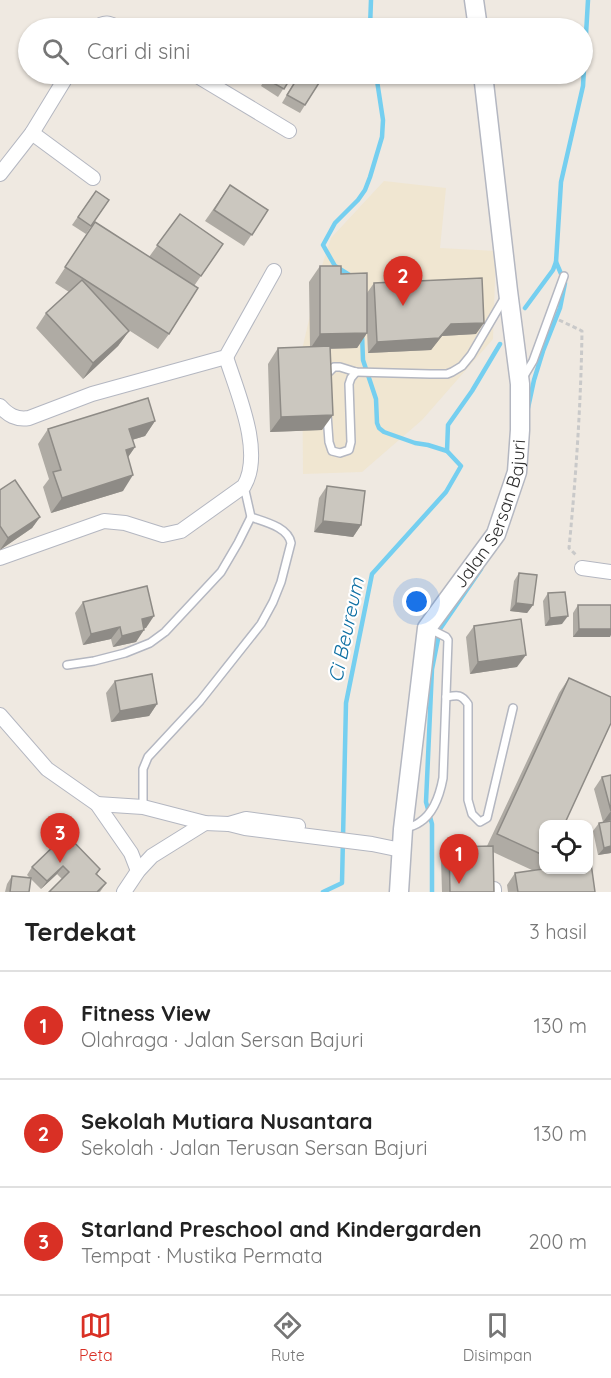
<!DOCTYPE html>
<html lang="id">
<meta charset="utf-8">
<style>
body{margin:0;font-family:Quicksand,sans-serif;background:#f2f2f2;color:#222}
.controls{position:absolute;right:18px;bottom:18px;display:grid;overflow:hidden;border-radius:12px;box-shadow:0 2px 4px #0004}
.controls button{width:54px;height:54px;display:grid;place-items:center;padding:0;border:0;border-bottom:2px solid #e0e0e0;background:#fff;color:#222;font:30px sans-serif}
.you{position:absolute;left:417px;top:602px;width:21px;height:21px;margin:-15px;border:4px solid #fff;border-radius:50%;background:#1a73e8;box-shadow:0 0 0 9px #1a73e833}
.badge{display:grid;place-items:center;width:39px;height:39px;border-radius:50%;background:#d93025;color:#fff;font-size:20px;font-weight:700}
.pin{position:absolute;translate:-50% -50px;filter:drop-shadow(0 2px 3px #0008)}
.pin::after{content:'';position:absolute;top:32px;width:21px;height:18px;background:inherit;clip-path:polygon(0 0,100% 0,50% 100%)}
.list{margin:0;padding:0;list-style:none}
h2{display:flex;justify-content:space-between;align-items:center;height:78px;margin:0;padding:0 24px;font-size:26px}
h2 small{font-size:20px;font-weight:400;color:#767676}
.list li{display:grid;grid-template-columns:39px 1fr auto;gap:18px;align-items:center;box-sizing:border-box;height:108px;padding:0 24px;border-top:2px solid #e0e0e0}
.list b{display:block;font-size:22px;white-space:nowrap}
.list p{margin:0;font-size:20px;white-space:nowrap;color:#767676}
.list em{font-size:20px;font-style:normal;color:#767676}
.icon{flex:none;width:33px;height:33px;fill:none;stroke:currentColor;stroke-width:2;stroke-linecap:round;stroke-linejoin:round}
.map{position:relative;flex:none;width:611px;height:892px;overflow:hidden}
.search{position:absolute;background:#fff;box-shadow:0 2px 4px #0004;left:18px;right:18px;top:18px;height:66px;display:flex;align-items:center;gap:15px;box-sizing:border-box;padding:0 21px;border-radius:33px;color:#767676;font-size:22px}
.sheet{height:402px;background:#fff}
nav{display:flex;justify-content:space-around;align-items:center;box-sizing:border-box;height:84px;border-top:2px solid #e0e0e0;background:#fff;font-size:16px;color:#767676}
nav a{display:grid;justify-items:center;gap:3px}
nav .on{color:#d93025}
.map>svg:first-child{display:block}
.education{fill:#f0e6d1}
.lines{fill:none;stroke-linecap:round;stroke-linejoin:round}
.stream{stroke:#75cff0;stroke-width:4.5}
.service-casing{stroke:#b4b7c1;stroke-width:10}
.minor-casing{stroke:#b4b7c1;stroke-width:16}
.secondary-casing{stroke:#b4b7c1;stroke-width:21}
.path{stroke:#c9c9c9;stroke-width:3;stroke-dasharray:4.5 3;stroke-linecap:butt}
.service{stroke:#fff;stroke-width:7}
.minor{stroke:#fff;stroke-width:14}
.secondary{stroke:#fff;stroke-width:18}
.wall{fill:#afaba4}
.shaded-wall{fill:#8e8b86}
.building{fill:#cbc7bf;stroke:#8e8b86;stroke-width:1.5}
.labels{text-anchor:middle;stroke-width:4.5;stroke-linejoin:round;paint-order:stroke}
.street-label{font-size:18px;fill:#2e2e2e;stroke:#fff}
.water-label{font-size:20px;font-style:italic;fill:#0d6fa3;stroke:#fff}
</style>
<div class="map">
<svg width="611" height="892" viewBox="0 0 611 892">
<rect width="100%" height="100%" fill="#efe9e1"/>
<polygon class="education" points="384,181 446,188 440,248 496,251 493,339 422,420 362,472 303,474 302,350 320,272 331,238"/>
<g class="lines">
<g class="stream">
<polyline points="370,28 371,0"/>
<polyline points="351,276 335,266 323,245 335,223 358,200 365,190 370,177 382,137 383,120 376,74"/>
<polyline points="525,308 553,270 556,262 561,182 583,86 588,0"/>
<polyline points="362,334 363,360 376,399 377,423 379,428 384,432 415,443 428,445 447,451"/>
<polyline points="528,408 534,380 543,351 560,308 565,283 556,262"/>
<polyline points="323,892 342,883 346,703 372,574 446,492 461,466 447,451 448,425 472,391 500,344"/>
<polyline points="432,892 432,824 426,802 432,669 440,629 481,569"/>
</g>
<g class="service-casing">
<g id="service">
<polyline points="327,374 334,367 340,367 356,372 430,374 447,374 452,372 462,366 471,355 505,297"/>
<polyline points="524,376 533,361 564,276"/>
<polyline points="327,414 329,442 332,451 340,453 349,450 351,442 349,384 351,378 356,372"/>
<polyline points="67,665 94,661 125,653 150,643 165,632 221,572 238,543 251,517"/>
<path d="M446 697C458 695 461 694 468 704V800L472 814 480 822 487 818 513 708"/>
<path d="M143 807V769L148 757 200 701 261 624 273 602 281 582 291 543C288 527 265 522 251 517L244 486"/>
<path d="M405 828C410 827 416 825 420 822 434 813 440 794 443 778L448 640 446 637 428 628"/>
</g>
</g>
<g class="minor-casing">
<g id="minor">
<path d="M96 28C104 21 110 23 118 28"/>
<polyline points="194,74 289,131"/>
<polyline points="32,133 93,178"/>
<polyline points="0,174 32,133 68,74"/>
<path d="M0 406C8 415 16 420 29 418L92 394 226 357 274 271"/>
<path d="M0 558 104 521 125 523 163 535 181 531 244 486C264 452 237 392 226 357"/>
<polyline points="582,568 611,572"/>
<polyline points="0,715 47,769 97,804 131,853 138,871"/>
<polyline points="97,804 143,807 205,823 229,824 245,828 372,844 401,850"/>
<polyline points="229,824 246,819 298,826"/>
<polyline points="494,889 494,892"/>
<polyline points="124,892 138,871 152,856 205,823"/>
</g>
</g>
<g class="secondary-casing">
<g id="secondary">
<polyline points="474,0 478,28"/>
<path id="s1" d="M399 892 403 829 427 628 496 534 517 472 520 430V384L508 291 483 74"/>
</g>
</g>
<path class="path" d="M559 320 582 331C581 403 576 476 569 548L577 556"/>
<use href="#service" class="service"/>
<use href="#minor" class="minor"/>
<use href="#secondary" class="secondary"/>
</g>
<g class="wall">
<polygon points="268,74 293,74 278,97 261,86"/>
<polygon points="299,74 322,74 305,105 300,113 282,103"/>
<polygon points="230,185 268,210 244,246 205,221"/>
<polygon points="96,191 109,200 86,234 72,225"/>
<polygon points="180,214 223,244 194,286 169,334 158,349 127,329 129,331 118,346 83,379 36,328 46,313 69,292 55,283 95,222 149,257"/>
<polygon points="320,266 341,274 367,293 374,283 476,334 442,336 431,350 368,353 367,330 367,333 357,348 331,349 322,430 270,432 268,364 278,348 310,347 309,282"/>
<polygon points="155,421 145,436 132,440 135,447 128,457 123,491 51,513 43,487 49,479 38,444 48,429"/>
<polygon points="327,486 361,525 353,537 314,532 319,498"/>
<polygon points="0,490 40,517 32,528 0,550"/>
<polygon points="519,573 533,605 527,613 510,611 514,581"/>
<polygon points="548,593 562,624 545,626 543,601"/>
<polygon points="83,602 146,628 144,628 136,642 113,647 111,639 83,645 75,613"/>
<polygon points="578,605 610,637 573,637 573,613"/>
<polygon points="474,626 517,667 470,674 466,637"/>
<polygon points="569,678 543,825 543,864 539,870 595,892 508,892 507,885 515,873 534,871 493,852 494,892 442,892 441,859 449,847 487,846 559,693"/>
<polygon points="115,681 157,704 149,716 111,722 106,693"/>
<polygon points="611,775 611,853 598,855 593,831 599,823 603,822 594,789 602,777"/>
<polygon points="59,844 100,869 97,874 106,883 100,892 49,892 62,879 57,874 41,889 31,879 29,892 5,892 7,884 12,876 30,878 27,875 32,867"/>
</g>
<g class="shaded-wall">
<polygon points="484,323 476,334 442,336 431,350 368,353 377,342 451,324"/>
<polygon points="129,331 118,346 83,379 93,363"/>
<polygon points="367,333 357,348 310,349 320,334"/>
<polygon points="333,415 322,430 270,432 281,417"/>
<polygon points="155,421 145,436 118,444 129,429"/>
<polygon points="135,447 124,463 126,450"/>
<polygon points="133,475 123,491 51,513 62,498"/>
<polygon points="40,517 32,528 0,550 8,538"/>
<polygon points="323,521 361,525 353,537 314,532"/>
<polygon points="516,603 533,605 527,613 510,611"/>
<polygon points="154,616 146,628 134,631 142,619"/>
<polygon points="568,616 562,624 545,626 550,618"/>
<polygon points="120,627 111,639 83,645 91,634"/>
<polygon points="579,629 611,629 611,635 610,637 573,637"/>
<polygon points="144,630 136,642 113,647 122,636"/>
<polygon points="526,655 517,667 470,674 478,662"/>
<polygon points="157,704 149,716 111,722 120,711"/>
<polygon points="611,811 611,820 603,822"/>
<polygon points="611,846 611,853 598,855 604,848"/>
<polygon points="63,866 57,874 41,889 47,881"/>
</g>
<g class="building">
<polygon points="269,74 293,74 284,89 266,79"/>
<polygon points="300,74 322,74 324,75 305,105 287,95"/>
<polygon points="230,185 268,210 252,235 214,210"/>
<polygon points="96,191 109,200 91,226 78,217"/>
<polygon points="180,214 223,244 201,276 157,245"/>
<polygon points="95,222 198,288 169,334 65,267"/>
<polygon points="320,266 341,266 341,274 367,273 367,333 320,334"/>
<polygon points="482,278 484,323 451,324 439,338 377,342 374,283"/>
<polygon points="82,280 129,331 93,363 46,313"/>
<polygon points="330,346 333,415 281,417 278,348"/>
<polygon points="148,398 155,421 129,429 135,447 126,450 133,475 62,498 53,472 61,470 48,429"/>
<polygon points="15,480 40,517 8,538 0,526 0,490"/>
<polygon points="327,486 365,491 361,525 323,521"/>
<polygon points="519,573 537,575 533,605 516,603"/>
<polygon points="147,586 154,616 142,619 144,630 122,636 120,627 91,634 83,602"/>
<polygon points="565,592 568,616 550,618 548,593"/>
<polygon points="578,605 611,605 611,629 579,629"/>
<polygon points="521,619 526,655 478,662 474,626"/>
<polygon points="152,674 157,704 120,711 115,681"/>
<polygon points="569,678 611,697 611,723 564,825 543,825 543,855 497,834"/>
<polygon points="611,775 611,811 602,777"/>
<polygon points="611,821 611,846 604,848 599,823"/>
<polygon points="68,836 100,869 96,874 106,883 97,892 49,892 69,872 63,866 47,881 32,867 58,842 59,844"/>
<polygon points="493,846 494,892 450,892 449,847"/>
<polygon points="588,863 591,863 595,892 518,892 515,873 543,869 588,870"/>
<polygon points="12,876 31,878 29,892 10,892"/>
</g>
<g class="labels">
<g class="street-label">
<text dy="6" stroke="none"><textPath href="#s1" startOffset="399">Jalan Sersan Bajuri</textPath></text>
</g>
<g class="water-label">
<text transform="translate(346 630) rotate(-78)" y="7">Ci Beureum</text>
</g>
</g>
</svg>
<div class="controls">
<button><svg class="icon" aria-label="locate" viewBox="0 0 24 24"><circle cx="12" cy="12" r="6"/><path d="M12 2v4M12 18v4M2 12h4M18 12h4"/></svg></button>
</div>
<div class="you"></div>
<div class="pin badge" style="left:459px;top:884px">1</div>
<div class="pin badge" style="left:403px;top:306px">2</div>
<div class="pin badge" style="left:60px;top:863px">3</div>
<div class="search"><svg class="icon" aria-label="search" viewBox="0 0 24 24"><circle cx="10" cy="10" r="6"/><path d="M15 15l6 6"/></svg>Cari di sini</div>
</div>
<section class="sheet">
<h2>Terdekat<small>3 hasil</small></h2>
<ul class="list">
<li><span class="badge">1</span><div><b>Fitness View</b><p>Olahraga · Jalan Sersan Bajuri</p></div><em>130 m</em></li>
<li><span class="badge">2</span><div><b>Sekolah Mutiara Nusantara</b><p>Sekolah · Jalan Terusan Sersan Bajuri</p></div><em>130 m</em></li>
<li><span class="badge">3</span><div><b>Starland Preschool and Kindergarden</b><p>Tempat · Mustika Permata</p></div><em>200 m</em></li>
</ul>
</section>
<nav>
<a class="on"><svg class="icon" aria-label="map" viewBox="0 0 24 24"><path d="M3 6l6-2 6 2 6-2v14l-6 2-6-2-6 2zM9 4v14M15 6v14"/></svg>Peta</a>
<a><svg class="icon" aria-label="directions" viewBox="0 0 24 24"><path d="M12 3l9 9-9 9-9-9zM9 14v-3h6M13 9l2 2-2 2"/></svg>Rute</a>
<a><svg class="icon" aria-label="saved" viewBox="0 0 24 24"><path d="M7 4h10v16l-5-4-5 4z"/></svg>Disimpan</a>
</nav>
